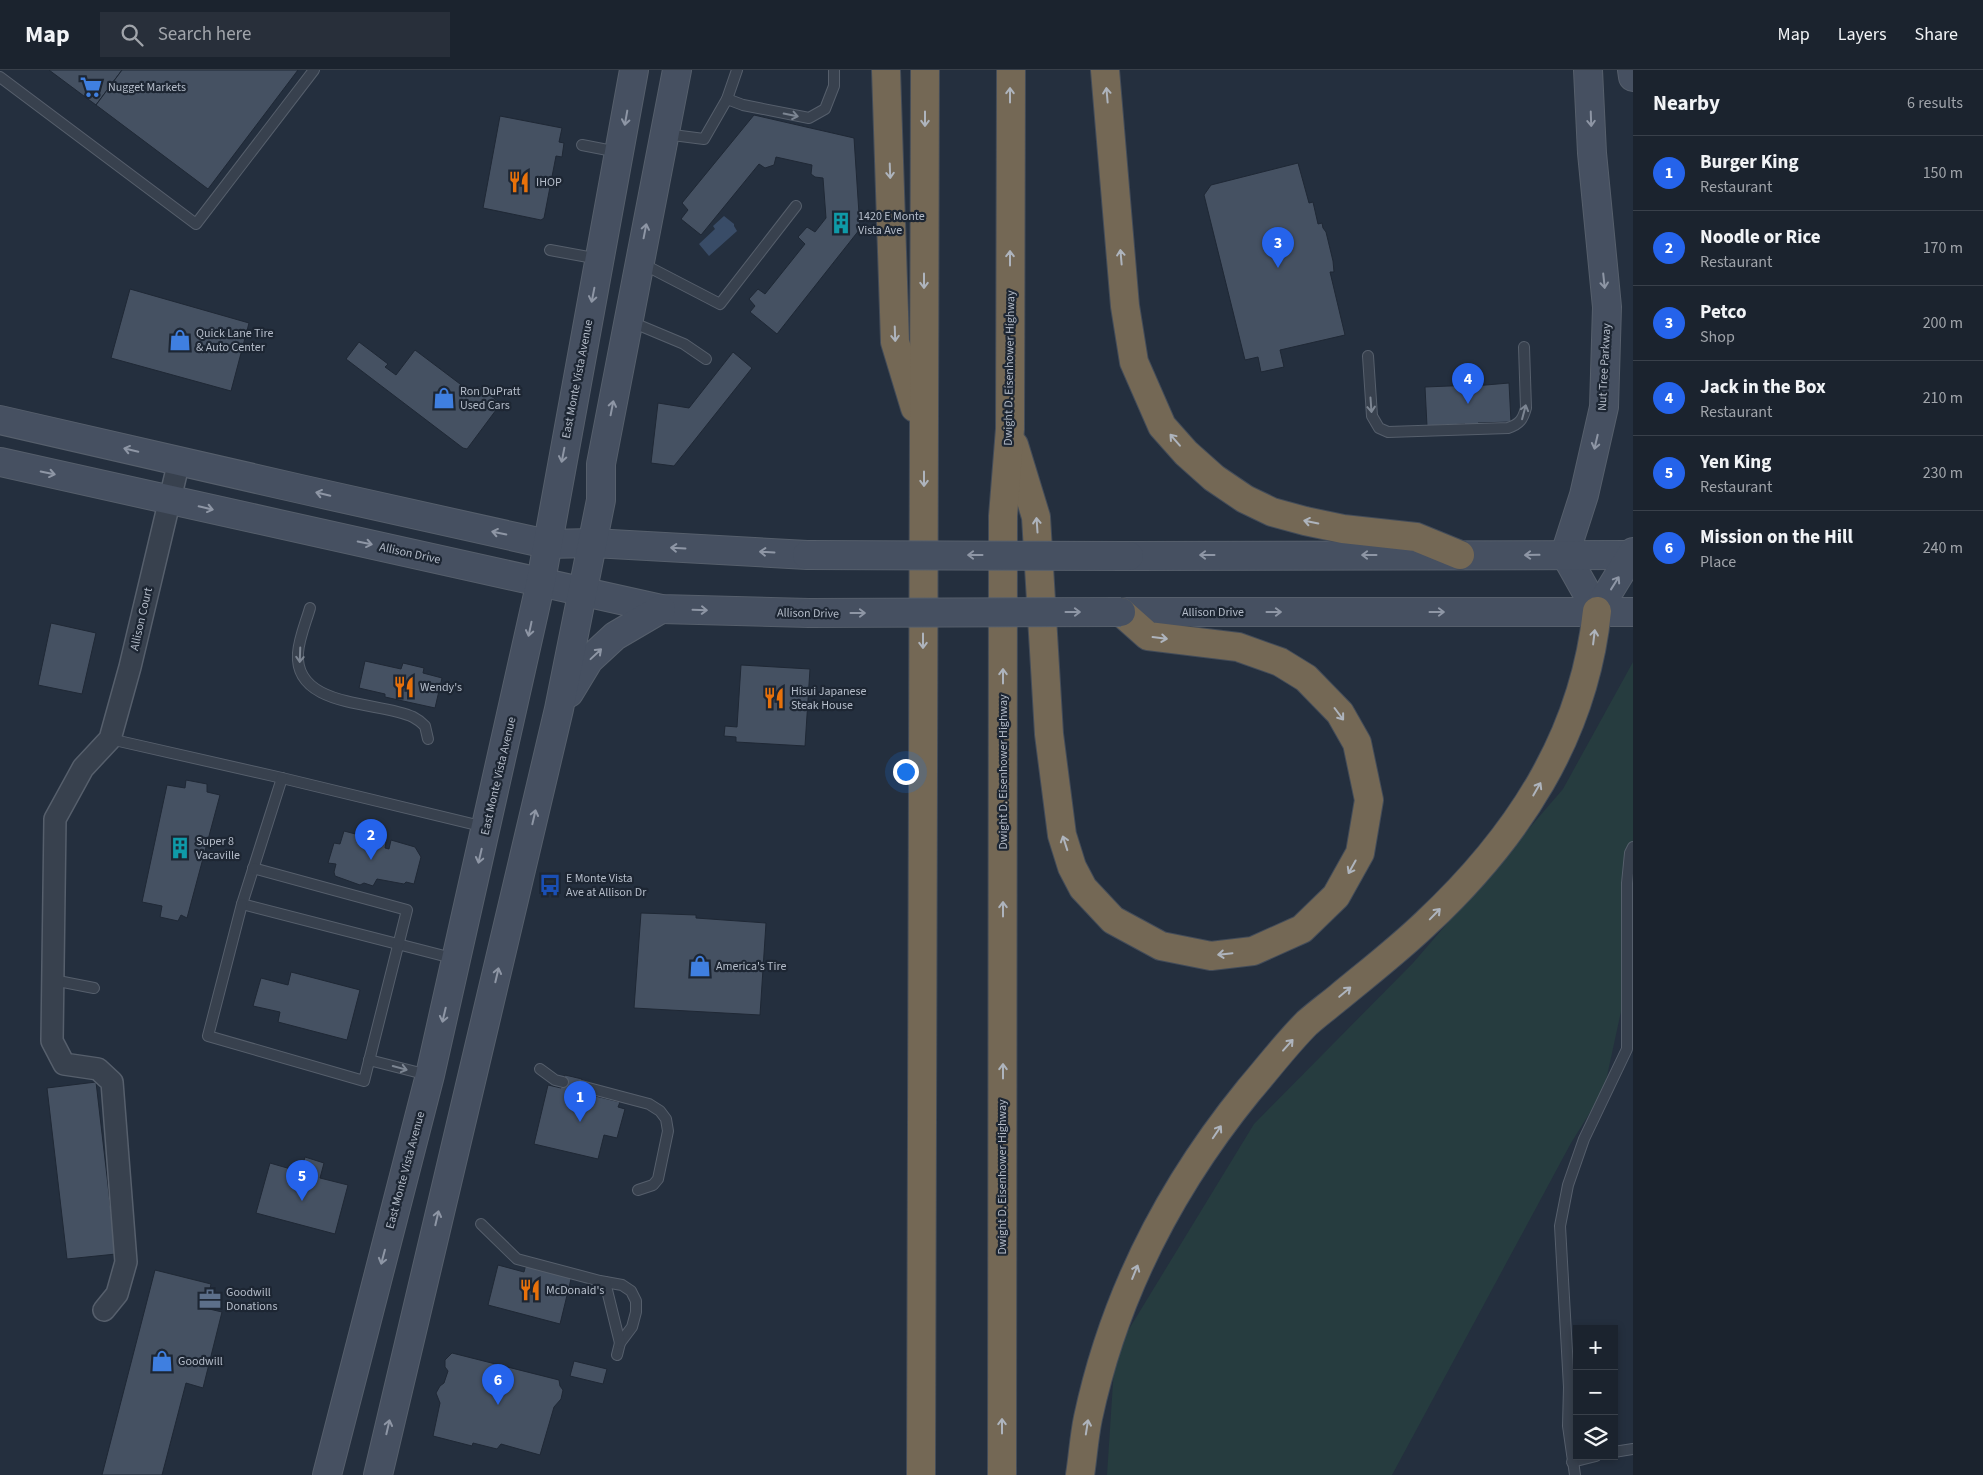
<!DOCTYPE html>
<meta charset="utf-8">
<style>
body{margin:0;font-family:"Source Sans 3",sans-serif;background:#282f3a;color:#f1f3f6}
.controls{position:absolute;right:15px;bottom:15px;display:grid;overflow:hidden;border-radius:0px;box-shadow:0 2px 8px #0003}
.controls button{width:45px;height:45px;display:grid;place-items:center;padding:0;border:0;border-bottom:1px solid #39404a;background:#1b232e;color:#f1f3f6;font:25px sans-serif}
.you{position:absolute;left:905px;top:701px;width:18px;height:18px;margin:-12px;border:4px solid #fff;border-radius:50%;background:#1a73e8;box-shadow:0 0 0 8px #1a73e833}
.badge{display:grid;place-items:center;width:32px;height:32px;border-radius:50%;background:#2563eb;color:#fff;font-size:16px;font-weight:700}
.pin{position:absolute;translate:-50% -41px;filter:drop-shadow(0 1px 2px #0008)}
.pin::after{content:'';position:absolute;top:26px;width:18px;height:15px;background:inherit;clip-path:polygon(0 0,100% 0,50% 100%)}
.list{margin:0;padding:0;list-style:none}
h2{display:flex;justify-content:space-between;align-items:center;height:65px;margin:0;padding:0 20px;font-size:21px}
h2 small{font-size:16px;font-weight:400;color:#a0a4aa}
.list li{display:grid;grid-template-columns:32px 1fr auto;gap:15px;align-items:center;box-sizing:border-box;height:75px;padding:0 20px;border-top:1px solid #39404a}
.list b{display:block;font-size:19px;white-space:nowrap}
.list p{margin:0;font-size:16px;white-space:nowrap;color:#a0a4aa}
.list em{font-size:16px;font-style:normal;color:#a0a4aa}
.icon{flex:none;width:28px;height:28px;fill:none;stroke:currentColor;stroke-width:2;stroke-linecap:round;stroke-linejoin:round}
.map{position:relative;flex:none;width:1633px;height:1405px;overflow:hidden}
header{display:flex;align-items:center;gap:30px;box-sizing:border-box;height:70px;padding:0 25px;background:#1b232e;border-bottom:1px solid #39404a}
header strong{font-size:24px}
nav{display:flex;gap:28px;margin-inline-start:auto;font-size:18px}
.search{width:350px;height:45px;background:#282f3a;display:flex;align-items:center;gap:12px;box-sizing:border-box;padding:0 18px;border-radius:0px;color:#a0a4aa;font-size:19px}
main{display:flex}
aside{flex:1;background:#1b232e}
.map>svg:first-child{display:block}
.green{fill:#263c3f}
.water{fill:#394c67}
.building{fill:#455162;stroke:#1f2835}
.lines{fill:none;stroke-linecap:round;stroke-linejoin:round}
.lane-casing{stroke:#565f6c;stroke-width:12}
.street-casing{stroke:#565f6c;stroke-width:24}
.secondary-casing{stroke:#565f6c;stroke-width:30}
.highway-casing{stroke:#434c59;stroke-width:30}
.lane{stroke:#38414e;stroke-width:10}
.street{stroke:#38414e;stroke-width:21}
.secondary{stroke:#465061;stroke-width:28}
.highway{stroke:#746855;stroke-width:28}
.secondary-bridge-casing{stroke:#565f6c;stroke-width:30;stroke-linecap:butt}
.secondary-bridge{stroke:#465061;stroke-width:28}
.oneway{stroke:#aeb4bd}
.oneway2{stroke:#7c8592}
.oneway3{stroke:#8e96a5}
.labels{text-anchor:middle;stroke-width:4.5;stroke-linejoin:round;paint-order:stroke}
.poi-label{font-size:12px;fill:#b4bcc9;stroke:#1d2633;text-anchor:start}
.street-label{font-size:12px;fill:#b4bcc9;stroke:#1d2633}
</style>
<header>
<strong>Map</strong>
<div class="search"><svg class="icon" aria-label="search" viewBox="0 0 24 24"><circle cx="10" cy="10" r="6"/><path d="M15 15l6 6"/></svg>Search here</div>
<nav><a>Map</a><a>Layers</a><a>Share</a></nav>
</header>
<main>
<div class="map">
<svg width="1633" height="1405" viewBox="0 0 1633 1405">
<rect width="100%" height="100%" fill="#242f3e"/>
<polygon class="green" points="1633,592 1633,886 1604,1020 1571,1073 1392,1405 1107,1405 1115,1282 1254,1054 1413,893 1563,719"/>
<polygon class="water" points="724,146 734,154 734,156 737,161 709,186 699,174 715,159 713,156"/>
<g class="building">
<polygon points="49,0 122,0 96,35"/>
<polygon points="122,0 298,0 208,119 96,35"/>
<polygon points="754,45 854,68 860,159 777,264 750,242 755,236 749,229 758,219 765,224 805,174 798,167 807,157 815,162 826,148 823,108 815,107 811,104 812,95 776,87 774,95 765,98 759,94 701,165 681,149 688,140 682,133"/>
<polygon points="500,46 562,58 559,72 564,73 562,87 556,86 544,148 541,150 483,138"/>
<polygon points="1298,93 1309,133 1313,132 1318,154 1322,153 1323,158 1326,162 1333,191 1334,202 1330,202 1345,265 1280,280 1284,297 1261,302 1258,287 1245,290 1204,125 1211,115"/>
<polygon points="130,219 249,253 231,321 111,288"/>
<polygon points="359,272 388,294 385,297 396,305 415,280 472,323 478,316 499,332 499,336 467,379 463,378 346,289"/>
<polygon points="733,282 752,298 674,396 651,393 658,333 689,338"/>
<polygon points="1509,313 1511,352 1478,353 1478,358 1466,358 1465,354 1427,356 1425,317 1474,315 1474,316"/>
<polygon points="51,553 96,563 82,624 38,615"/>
<polygon points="365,591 401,599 403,593 424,598 423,603 442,608 435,638 385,627 385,624 359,618"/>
<polygon points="741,595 810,599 805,676 736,672 736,667 724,666 725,656 737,657"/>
<polygon points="186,710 207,714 207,722 220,725 187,848 181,845 178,851 160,847 162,836 142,832 167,715 185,718"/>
<polygon points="344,761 386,772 385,778 389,779 391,770 415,777 421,787 414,814 406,812 404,814 377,809 373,816 364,813 360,815 335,806 334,802 336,794 328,793 334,773 340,774"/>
<polygon points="641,843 696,845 696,848 766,853 760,945 634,938"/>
<polygon points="291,902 360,920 347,970 278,952 280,942 253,936 261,908 288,915"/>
<polygon points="565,1005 582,1009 579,1022 620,1032 618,1037 625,1039 617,1068 604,1065 598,1089 534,1074 548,1015 561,1018"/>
<polygon points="96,1012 116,1184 67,1189 47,1018"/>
<polygon points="305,1087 324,1093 320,1108 348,1115 335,1164 256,1143 270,1093 301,1102"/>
<polygon points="526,1194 572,1205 560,1254 488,1235 498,1195 524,1202"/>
<polygon points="155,1200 211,1214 209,1224 215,1225 212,1235 206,1233 205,1238 222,1242 203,1318 186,1313 162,1405 102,1405"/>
<polygon points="452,1283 559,1310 560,1316 563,1320 561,1329 554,1337 540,1385 501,1374 497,1379 473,1373 472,1376 433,1366 440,1333 436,1323 440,1316 444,1313 448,1301 445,1297 445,1290"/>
<polygon points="574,1291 607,1299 603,1314 570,1306"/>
</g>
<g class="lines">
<g class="lane-casing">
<g id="lane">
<polyline points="0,7 196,154 314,0"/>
<polyline points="727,29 743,35 809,48 825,39 834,16 834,0"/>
<polyline points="665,64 704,69 727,29 737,0"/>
<polyline points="582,75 618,82"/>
<polyline points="550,180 599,189"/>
<polyline points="641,193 720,234 796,136"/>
<polyline points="629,251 684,274 706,289"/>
<path d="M1368 286 1372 346 1379 358 1388 362 1508 358C1520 354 1523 349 1526 338L1524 277"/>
<path d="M310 538C306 552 299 568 298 583 294 639 380 631 413 647 417 649 422 653 425 656L428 669"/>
<polyline points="110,669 282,708 485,757"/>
<polyline points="282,708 242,834 456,889"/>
<polyline points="242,834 208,966 364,1011 407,840 253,798"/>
<polyline points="53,910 94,918"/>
<polyline points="369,990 428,1005"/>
<polyline points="540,999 555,1010 563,1012"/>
<polyline points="581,1016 649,1034 660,1041 666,1049 668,1061 658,1109 653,1115 638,1120"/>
<polyline points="481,1154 517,1189 600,1211 622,1215 631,1221 636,1231 636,1242 632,1257 620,1273 617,1285"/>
<polyline points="605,1212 620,1273"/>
<polyline points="1614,1382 1633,1379"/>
<polyline points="1572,1392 1596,1386"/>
<polyline points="1575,1405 1568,1356 1569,1317 1560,1156 1568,1115 1584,1069 1627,979 1627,813 1630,783 1633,777"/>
</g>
</g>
<g class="street-casing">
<polyline id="street" points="104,1240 117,1224 126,1192 112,1012 98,999 64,994 52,971 55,749 83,698 110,669 130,597 179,391"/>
</g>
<g class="secondary-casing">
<g id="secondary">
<polyline points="1588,0 1592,83 1607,237 1604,337 1584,425 1565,484 1597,541"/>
<polyline points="1632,0 1633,7"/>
<polyline points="0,350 305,420 547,474 593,473 807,485"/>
<polyline points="0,392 661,539 809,543"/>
<polyline points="1129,486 1633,485"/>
<polyline points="1597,541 1633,482"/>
<polyline points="1121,542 1633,542"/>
<polyline points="569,623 589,590 615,566 661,539"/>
<polyline points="327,1405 430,1005 541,511 634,0"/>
<polyline points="378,1405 559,639 601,430 601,394 677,0"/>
</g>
</g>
<g class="highway-casing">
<g id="highway">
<polyline points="886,0 895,272 915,338"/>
<polyline points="1105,0 1125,236 1134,292 1162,356 1186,383 1214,408 1245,429 1272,442 1305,451 1343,459 1416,467 1460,485"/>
<polyline points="1014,375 1036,447 1049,664 1062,765 1072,797 1083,818 1113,850 1161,876 1211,886 1253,881 1302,859 1336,826 1360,783 1369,730 1357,673 1340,643 1306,608 1280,592 1238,577 1148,566 1121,542"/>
<polyline points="921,1405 925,0"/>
<polyline points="1002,1405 1003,446 1010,359 1011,0"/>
<path d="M1080 1405C1083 1386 1084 1367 1088 1348 1114 1226 1170 1117 1249 1020 1268 998 1286 974 1307 953 1317 944 1328 936 1339 927 1368 903 1399 879 1426 853 1517 768 1584 667 1597 541"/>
</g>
</g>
<use href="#lane" class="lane"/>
<use href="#street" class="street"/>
<use href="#secondary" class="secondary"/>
<use href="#highway" class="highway"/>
<g class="secondary-bridge-casing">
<g id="secondary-bridge">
<polyline points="807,485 1129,486"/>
<polyline points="809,543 1121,542"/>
</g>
</g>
<use href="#secondary-bridge" class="secondary-bridge"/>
</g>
<defs><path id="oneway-shaft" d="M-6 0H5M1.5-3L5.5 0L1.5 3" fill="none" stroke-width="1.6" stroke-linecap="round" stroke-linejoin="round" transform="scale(1.25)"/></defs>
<g class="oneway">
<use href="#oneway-shaft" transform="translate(1010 25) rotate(-90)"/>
<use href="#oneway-shaft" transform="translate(1107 25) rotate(-95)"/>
<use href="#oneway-shaft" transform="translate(925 49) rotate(90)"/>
<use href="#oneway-shaft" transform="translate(890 101) rotate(88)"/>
<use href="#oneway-shaft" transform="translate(1121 187) rotate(-95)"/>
<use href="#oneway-shaft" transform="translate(1010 188) rotate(-90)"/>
<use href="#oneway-shaft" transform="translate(924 211) rotate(90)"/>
<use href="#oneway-shaft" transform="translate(895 264) rotate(88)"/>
<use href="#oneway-shaft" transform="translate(1175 370) rotate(-131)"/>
<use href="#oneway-shaft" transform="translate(924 409) rotate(90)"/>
<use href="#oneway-shaft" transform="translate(1311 452) rotate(-168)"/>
<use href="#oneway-shaft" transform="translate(1037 455) rotate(-94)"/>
<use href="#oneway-shaft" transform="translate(1594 567) rotate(-83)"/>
<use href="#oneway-shaft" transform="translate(1160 568) rotate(7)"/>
<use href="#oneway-shaft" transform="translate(923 571) rotate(90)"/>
<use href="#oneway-shaft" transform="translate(1003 606) rotate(-90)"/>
<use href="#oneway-shaft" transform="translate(1339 644) rotate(53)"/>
<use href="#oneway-shaft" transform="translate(1537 719) rotate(-60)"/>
<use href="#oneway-shaft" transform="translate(1065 773) rotate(-108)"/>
<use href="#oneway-shaft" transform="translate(1352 797) rotate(119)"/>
<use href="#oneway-shaft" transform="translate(1003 839) rotate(-90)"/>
<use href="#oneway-shaft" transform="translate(1435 844) rotate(-46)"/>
<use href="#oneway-shaft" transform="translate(1225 884) rotate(174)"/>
<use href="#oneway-shaft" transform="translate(1345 922) rotate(-40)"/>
<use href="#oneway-shaft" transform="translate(1288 975) rotate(-48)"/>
<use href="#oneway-shaft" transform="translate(1003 1001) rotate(-90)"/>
<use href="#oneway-shaft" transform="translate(1217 1062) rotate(-56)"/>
<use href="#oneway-shaft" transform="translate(1135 1202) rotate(-68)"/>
<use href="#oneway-shaft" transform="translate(1002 1356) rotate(-90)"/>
<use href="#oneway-shaft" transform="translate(1087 1357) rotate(-81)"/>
</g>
<g class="oneway2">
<use href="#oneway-shaft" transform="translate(791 45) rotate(11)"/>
<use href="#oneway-shaft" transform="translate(1371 335) rotate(86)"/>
<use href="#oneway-shaft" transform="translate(1524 342) rotate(-75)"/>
<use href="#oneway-shaft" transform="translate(300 585) rotate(92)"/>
<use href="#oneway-shaft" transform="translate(400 998) rotate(15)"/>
</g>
<g class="oneway3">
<use href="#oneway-shaft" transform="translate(626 48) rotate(100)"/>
<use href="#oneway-shaft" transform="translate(1591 49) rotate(88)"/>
<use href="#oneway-shaft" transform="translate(645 161) rotate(-79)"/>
<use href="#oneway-shaft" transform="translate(1604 211) rotate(84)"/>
<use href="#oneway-shaft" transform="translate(593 225) rotate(101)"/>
<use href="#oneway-shaft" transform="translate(612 338) rotate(-79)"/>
<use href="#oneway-shaft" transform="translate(1596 372) rotate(103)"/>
<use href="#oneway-shaft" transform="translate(131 380) rotate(-167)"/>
<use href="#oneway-shaft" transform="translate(563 385) rotate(101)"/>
<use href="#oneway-shaft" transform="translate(48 403) rotate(12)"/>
<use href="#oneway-shaft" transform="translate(323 424) rotate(-167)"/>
<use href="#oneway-shaft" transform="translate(206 438) rotate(13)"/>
<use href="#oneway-shaft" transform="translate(499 463) rotate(-168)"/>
<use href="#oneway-shaft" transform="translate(365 473) rotate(12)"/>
<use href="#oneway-shaft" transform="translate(678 478) rotate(-177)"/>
<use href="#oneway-shaft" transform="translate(767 482) rotate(-177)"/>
<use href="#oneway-shaft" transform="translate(975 485) rotate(-180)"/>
<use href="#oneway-shaft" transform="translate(1207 485) rotate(180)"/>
<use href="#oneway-shaft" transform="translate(1369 485) rotate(-180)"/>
<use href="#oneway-shaft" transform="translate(1532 485) rotate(179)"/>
<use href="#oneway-shaft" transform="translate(1615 513) rotate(-58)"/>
<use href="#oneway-shaft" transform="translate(700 540) rotate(2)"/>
<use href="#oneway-shaft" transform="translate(1073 542)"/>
<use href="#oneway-shaft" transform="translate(1274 542)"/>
<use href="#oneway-shaft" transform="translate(1437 542)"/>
<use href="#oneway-shaft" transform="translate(858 543)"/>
<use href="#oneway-shaft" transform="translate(530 559) rotate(102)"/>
<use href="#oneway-shaft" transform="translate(596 584) rotate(-43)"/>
<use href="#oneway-shaft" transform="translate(534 747) rotate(-77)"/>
<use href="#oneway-shaft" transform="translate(480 786) rotate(103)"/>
<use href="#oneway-shaft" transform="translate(497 905) rotate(-77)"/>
<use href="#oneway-shaft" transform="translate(444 945) rotate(103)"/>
<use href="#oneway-shaft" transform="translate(437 1148) rotate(-77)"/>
<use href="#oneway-shaft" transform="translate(383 1187) rotate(105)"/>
<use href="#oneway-shaft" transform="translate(388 1357) rotate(-77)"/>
</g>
<defs>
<g id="supermarket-bare" transform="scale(1.725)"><path d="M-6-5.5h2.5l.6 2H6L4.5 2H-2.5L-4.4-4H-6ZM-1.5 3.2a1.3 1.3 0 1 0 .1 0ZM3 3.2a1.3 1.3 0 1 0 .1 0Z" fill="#3f7fe0" stroke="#1d2633" stroke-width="2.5" paint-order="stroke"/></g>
<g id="restaurant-bare" transform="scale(1.725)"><path d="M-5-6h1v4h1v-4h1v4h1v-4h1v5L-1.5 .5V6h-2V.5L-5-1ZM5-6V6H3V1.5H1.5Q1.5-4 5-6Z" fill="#e8710a" stroke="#1d2633" stroke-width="2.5" paint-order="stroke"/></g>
<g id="building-bare" transform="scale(1.725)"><path d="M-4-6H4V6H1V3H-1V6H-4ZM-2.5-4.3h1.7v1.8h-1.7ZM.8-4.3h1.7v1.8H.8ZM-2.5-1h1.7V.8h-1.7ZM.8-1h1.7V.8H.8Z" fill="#0f9aa8" stroke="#1d2633" stroke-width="2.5" paint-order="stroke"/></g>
<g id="shop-bare" transform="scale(1.725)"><path d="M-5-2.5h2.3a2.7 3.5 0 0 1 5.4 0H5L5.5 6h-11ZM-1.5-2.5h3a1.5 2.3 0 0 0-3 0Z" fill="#3f7fe0" stroke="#1d2633" stroke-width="2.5" paint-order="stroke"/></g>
<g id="bus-bare" transform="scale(1.725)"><path d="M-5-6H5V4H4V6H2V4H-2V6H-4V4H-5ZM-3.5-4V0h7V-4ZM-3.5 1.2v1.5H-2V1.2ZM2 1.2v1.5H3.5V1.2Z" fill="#1a4fb4" stroke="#1d2633" stroke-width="2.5" paint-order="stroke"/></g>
<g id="office-bare" transform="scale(1.725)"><path d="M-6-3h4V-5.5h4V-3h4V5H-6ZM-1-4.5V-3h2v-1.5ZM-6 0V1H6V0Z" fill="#5c6f8a" stroke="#1d2633" stroke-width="2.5" paint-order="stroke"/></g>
</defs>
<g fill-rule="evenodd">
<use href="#supermarket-bare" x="91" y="17"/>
<use href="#restaurant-bare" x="519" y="112"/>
<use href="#building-bare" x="841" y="153"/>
<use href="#shop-bare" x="180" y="270"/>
<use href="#shop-bare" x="444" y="328"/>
<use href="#restaurant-bare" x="404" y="617"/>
<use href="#restaurant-bare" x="774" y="628"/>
<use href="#building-bare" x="180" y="778"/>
<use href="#bus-bare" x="550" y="815"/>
<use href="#shop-bare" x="700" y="896"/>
<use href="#restaurant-bare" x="530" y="1220"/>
<use href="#office-bare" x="210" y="1229"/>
<use href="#shop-bare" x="162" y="1291"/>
</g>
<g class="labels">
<g class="poi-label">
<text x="108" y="21">Nugget Markets</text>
<text x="536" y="116">IHOP</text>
<text x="858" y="150">1420 E Monte<tspan x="858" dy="14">Vista Ave</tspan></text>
<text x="196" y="267">Quick Lane Tire<tspan x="196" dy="14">&amp; Auto Center</tspan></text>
<text x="460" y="325">Ron DuPratt<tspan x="460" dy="14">Used Cars</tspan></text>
<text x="420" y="621">Wendy's</text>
<text x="791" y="625">Hisui Japanese<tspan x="791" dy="14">Steak House</tspan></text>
<text x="196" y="775">Super 8<tspan x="196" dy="14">Vacaville</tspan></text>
<text x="566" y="812">E Monte Vista<tspan x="566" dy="14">Ave at Allison Dr</tspan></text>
<text x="716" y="900">America's Tire</text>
<text x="546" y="1224">McDonald's</text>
<text x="226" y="1226">Goodwill<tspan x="226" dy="14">Donations</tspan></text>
<text x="178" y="1295">Goodwill</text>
</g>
<g class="street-label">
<text transform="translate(1604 297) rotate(-87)" y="4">Nut Tree Parkway</text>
<text transform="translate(1009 298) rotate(-89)" y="4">Dwight D. Eisenhower Highway</text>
<text transform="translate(577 309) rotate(-79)" y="4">East Monte Vista Avenue</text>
<text transform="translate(410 483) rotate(12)" y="4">Allison Drive</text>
<text x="1213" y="546">Allison Drive</text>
<text transform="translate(808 543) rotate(1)" y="4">Allison Drive</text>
<text transform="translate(141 549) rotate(-77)" y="4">Allison Court</text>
<text transform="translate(1003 702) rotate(-90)" y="4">Dwight D. Eisenhower Highway</text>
<text transform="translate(498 706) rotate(-77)" y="4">East Monte Vista Avenue</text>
<text transform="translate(405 1100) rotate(-75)" y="4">East Monte Vista Avenue</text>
<text transform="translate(1002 1107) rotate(-90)" y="4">Dwight D. Eisenhower Highway</text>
</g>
</g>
</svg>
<div class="controls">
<button>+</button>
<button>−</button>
<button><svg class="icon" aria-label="layers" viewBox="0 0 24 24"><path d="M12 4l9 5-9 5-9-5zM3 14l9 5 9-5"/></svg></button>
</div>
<div class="you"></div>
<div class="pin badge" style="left:580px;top:1052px">1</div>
<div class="pin badge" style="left:371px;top:790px">2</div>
<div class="pin badge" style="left:1278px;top:198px">3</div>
<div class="pin badge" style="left:1468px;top:334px">4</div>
<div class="pin badge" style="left:302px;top:1131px">5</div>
<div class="pin badge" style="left:498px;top:1335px">6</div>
</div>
<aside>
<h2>Nearby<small>6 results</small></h2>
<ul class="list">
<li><span class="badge">1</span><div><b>Burger King</b><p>Restaurant</p></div><em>150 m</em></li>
<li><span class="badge">2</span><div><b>Noodle or Rice</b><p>Restaurant</p></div><em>170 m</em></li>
<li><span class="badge">3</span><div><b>Petco</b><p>Shop</p></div><em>200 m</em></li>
<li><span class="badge">4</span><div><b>Jack in the Box</b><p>Restaurant</p></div><em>210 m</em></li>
<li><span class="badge">5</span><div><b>Yen King</b><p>Restaurant</p></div><em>230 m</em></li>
<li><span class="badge">6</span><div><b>Mission on the Hill</b><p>Place</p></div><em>240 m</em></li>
</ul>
</aside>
</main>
